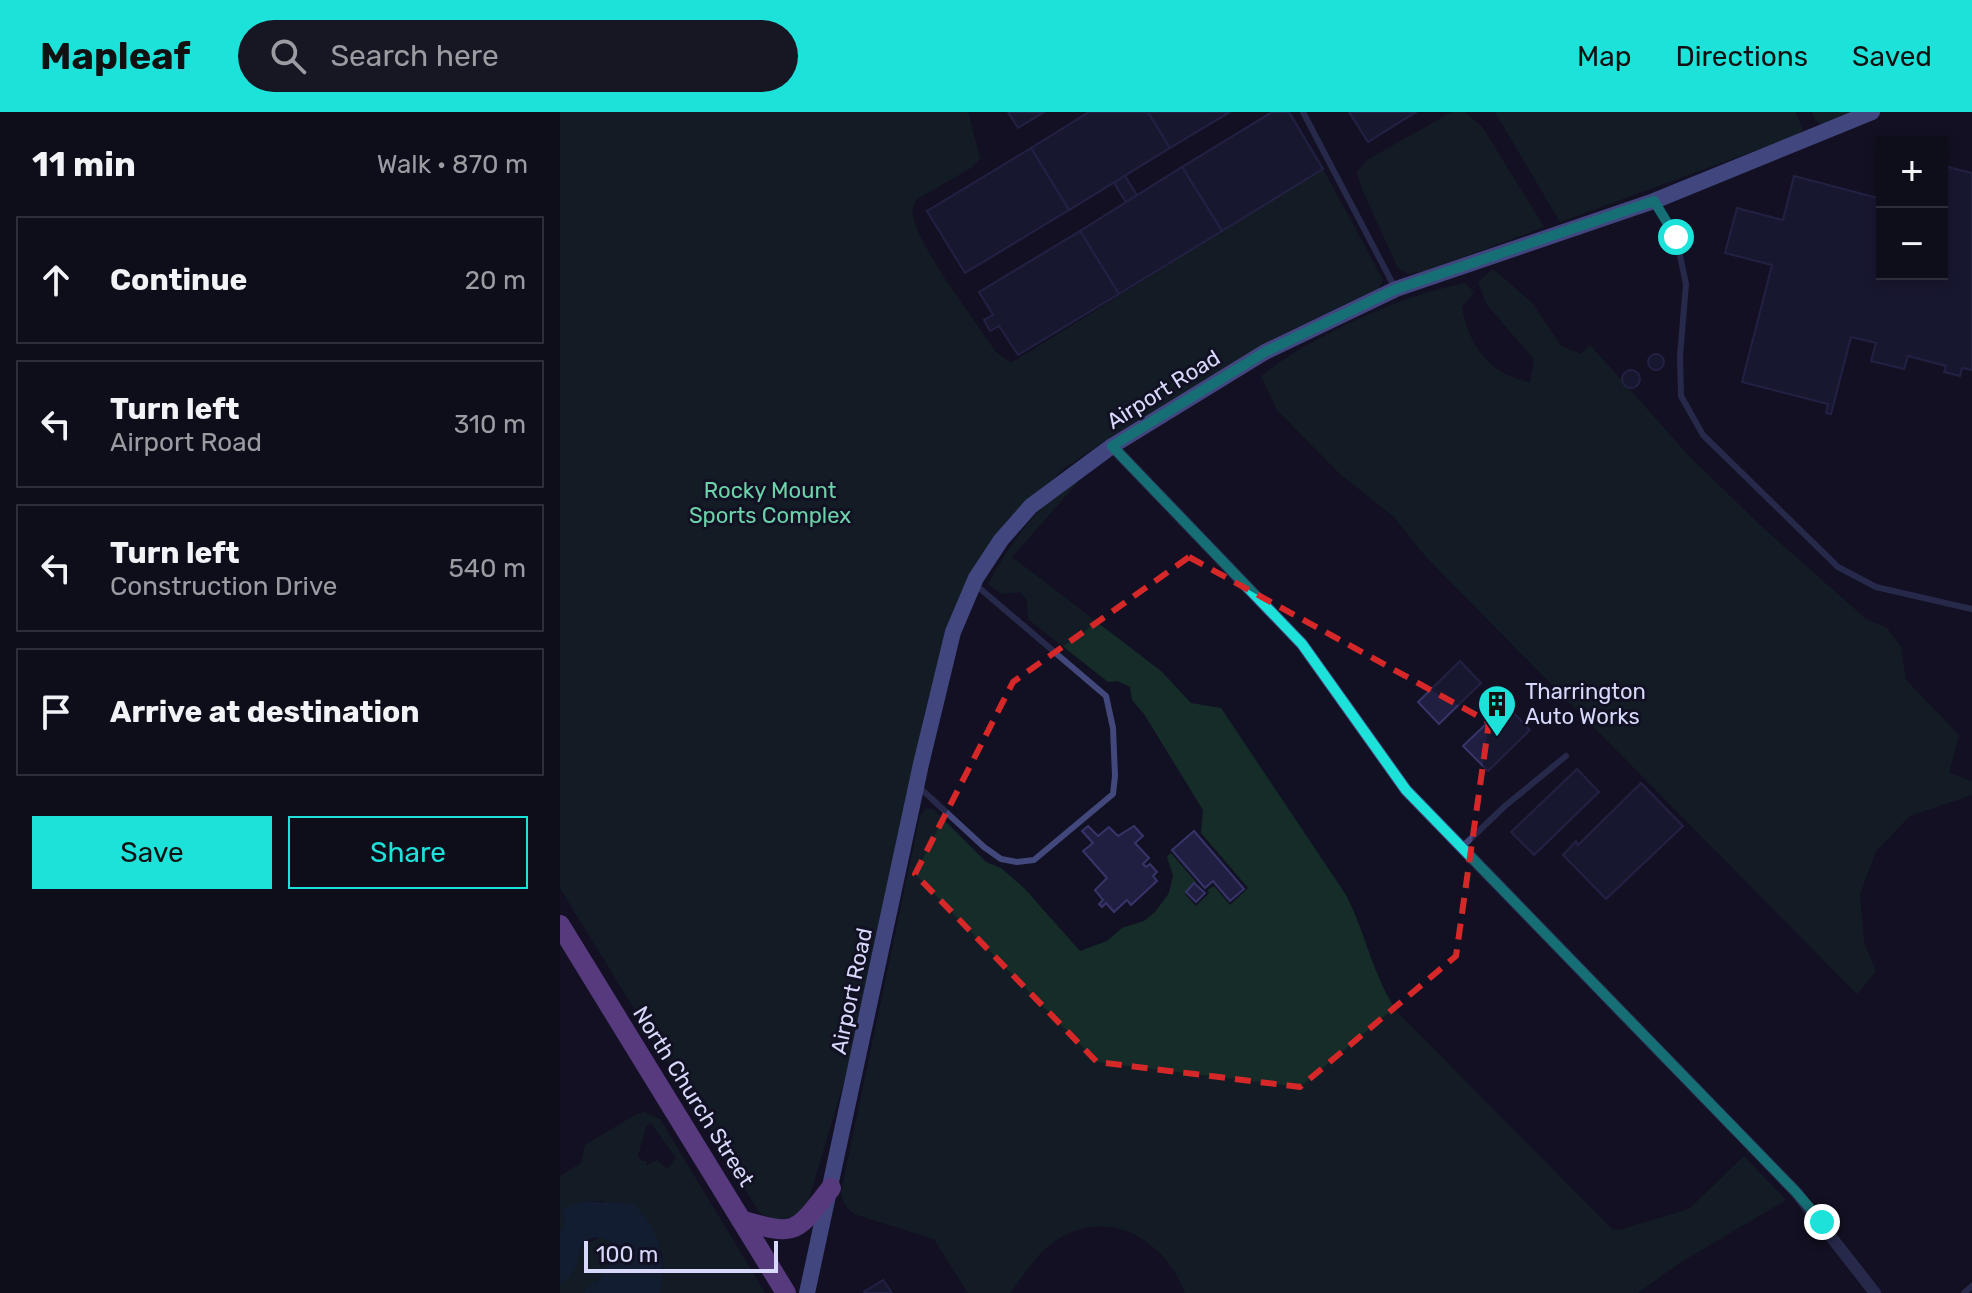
<!DOCTYPE html>
<meta charset="utf-8">
<style>
body{margin:0;font-family:Rubik,sans-serif;background:#171623;color:#f1f3f6}
.controls{position:absolute;right:24px;top:24px;display:grid;overflow:hidden;border-radius:0px;box-shadow:0 4px 12px #0003}
.controls button{width:72px;height:72px;display:grid;place-items:center;padding:0;border:0;border-bottom:2px solid #2e2d39;background:#0e0d1a;color:#f1f3f6;font:40px sans-serif}
.scale{position:absolute;left:24px;bottom:20px;width:194px;box-sizing:border-box;padding-left:8px;border:4px solid #d7d8fa;border-top:0;font-size:22px;line-height:28px;white-space:nowrap;color:#d7d8fa;-webkit-text-stroke:6px #121123;paint-order:stroke}
.stop{position:absolute;width:24px;height:24px;margin:-18px;border:6px solid #1ce2da;border-radius:50%;background:#fff}
.stop.end{background:#1ce2da;border-color:#fff;box-shadow:0 2px 8px #0008}
.list{margin:0;padding:0;list-style:none}
h2{display:flex;justify-content:space-between;align-items:center;height:104px;margin:0;padding:0 32px;font-size:34px}
h2 small{font-size:26px;font-weight:400;color:#9b9ca2}
.list li{display:grid;grid-template-columns:52px 1fr auto;gap:24px;align-items:center;box-sizing:border-box;height:128px;margin:0 16px 16px;padding:0 16px;border:2px solid #2e2d39;border-radius:0px}
.list b{display:block;font-size:30px;white-space:nowrap}
.list p{margin:0;font-size:26px;white-space:nowrap;color:#9b9ca2}
.list em{font-size:26px;font-style:normal;color:#9b9ca2}
.actions{display:flex;gap:16px;padding:24px 32px}
.actions a{flex:1;padding:18px 0;border:2px solid #1ce2da;border-radius:0px;text-align:center;font-size:28px;color:#1ce2da}
.actions .main{background:#1ce2da;color:#111}
.icon{flex:none;width:44px;height:44px;fill:none;stroke:currentColor;stroke-width:2;stroke-linecap:round;stroke-linejoin:round}
.map{position:relative;flex:none;width:1412px;height:1181px;overflow:hidden}
header{display:flex;align-items:center;gap:48px;box-sizing:border-box;height:112px;padding:0 40px;background:#1ce2da;color:#111}
header strong{font-size:38px}
nav{display:flex;gap:44px;margin-inline-start:auto;font-size:28px}
.search{width:560px;height:72px;background:#171623;display:flex;align-items:center;gap:20px;box-sizing:border-box;padding:0 28px;border-radius:44px;color:#9b9ca2;font-size:30px}
main{display:flex}
aside{flex:1;background:#0e0d1a}
.map>svg:first-child{display:block}
.green{fill:#152c28;fill-rule:evenodd}
.water{fill:#142d44}
.lines{fill:none;stroke-linecap:round;stroke-linejoin:round}
.stream{stroke:#142d44;stroke-width:4}
.building{fill:#211f41;stroke:#37346a;stroke-width:2}
.lane{stroke:#42487c;stroke-width:6}
.street{stroke:#42487c;stroke-width:12}
.secondary{stroke:#7a87ef;stroke-width:16}
.primary{stroke:#aa6ced;stroke-width:20}
.route{stroke:#1ce2da;stroke-width:10}
.marked{fill:none;stroke:#d62828;stroke-width:6;stroke-dasharray:16 10;stroke-linejoin:round}
.labels{text-anchor:middle;stroke-width:6;stroke-linejoin:round;paint-order:stroke}
.street-label{font-size:22px;fill:#d7d8fa;stroke:#121123}
.park-label{font-size:22px;fill:#6cd2aa;stroke:#121123}
.poi-label{font-size:22px;fill:#d7d8fa;stroke:#121123;text-anchor:start}
</style>
<header>
<strong>Mapleaf</strong>
<div class="search"><svg class="icon" aria-label="search" viewBox="0 0 24 24"><circle cx="10" cy="10" r="6"/><path d="M15 15l6 6"/></svg>Search here</div>
<nav><a>Map</a><a>Directions</a><a>Saved</a></nav>
</header>
<main>
<aside>
<h2>11 min<small>Walk · 870 m</small></h2>
<ul class="list">
<li><svg class="icon" aria-label="ahead" viewBox="0 0 24 24"><path d="M12 20V5M6 11l6-6 6 6"/></svg><div><b>Continue</b></div><em>20 m</em></li>
<li><svg class="icon" aria-label="left" viewBox="0 0 24 24"><path d="M17 20v-9H6M10 6l-5 5 5 5"/></svg><div><b>Turn left</b><p>Airport Road</p></div><em>310 m</em></li>
<li><svg class="icon" aria-label="left" viewBox="0 0 24 24"><path d="M17 20v-9H6M10 6l-5 5 5 5"/></svg><div><b>Turn left</b><p>Construction Drive</p></div><em>540 m</em></li>
<li><svg class="icon" aria-label="arrive" viewBox="0 0 24 24"><path d="M6 21V4h12l-3 4 3 4H6"/></svg><div><b>Arrive at destination</b></div></li>
</ul>
<div class="actions"><a class="main">Save</a><a>Share</a></div>
</aside>
<div class="map">
<svg width="1412" height="1181" viewBox="0 0 1412 1181">
<rect width="100%" height="100%" fill="#121123"/>
<g class="green">
<path d="M0 0H408L420 47 411 56 357 87C354 93 351 97 353 104 360 138 414 207 435 239L451 251 763 57 823 168 819 176 718 224 558 320 506 355 449 406 386 525 365 599 293 939 248 1090C238 1108 216 1113 199 1100L0 776Z"/>
<polygon points="892,0 905,0 923,16 984,115 865,159 849,162 838,156 802,77 797,60 807,48"/>
<polygon points="935,0 1235,0 1243,17 1238,23 1000,110"/>
<polygon points="1252,0 1291,0 1262,13 1255,8"/>
<path d="M933 157 972 191 1001 234 1021 242 1030 233 1128 343 1200 413 1306 507 1327 516 1341 535 1346 568 1399 623 1389 661 1412 669V683L1350 704 1316 739 1300 782 1304 831 1316 859 1297 882 866 445 833 404 781 363 717 298 701 264C753 223 842 183 906 171L914 181 902 195C908 233 930 264 970 270L974 247 927 193 918 170Z"/>
<path d="M518 370 452 445 601 559 631 591 661 596 786 783C806 821 815 873 841 904L1052 1117 1059 1118 1129 1097 1184 1044 1226 1088 1118 1152 1078 1181H625C602 1121 538 1090 485 1137 472 1149 461 1167 450 1181H408L374 1127 294 1102C286 1095 282 1090 281 1080L360 704 366 696 373 697 426 750 441 756 464 776 520 839 547 829 562 816 584 809 595 800 609 781 613 763 607 745 611 741 636 770 625 782 636 794 649 781 647 778 654 774 670 793 688 776 641 721 643 698 584 602 572 588 570 575 557 569 548 570 468 507 467 488 460 480 442 482 428 472C446 439 481 384 518 370Z"/>
<path d="M84 1000 100 1007 205 1181H100L103 1162 102 1140 43 1089H27L2 1097C5 1106 7 1113 0 1120V1064L21 1051 25 1033 75 1003ZM91 1011 116 1046 107 1057 97 1048 86 1054 87 1049H82L78 1044 86 1014Z"/>
<polygon points="41,1125 49,1127 55,1134 54,1143 31,1181 0,1181 0,1172 13,1162 22,1134"/>
</g>
<path class="water" d="M22 1089 74 1092C98 1118 107 1146 100 1181H31L54 1143 55 1134C46 1124 31 1121 22 1134 18 1141 18 1152 14 1159 11 1165 5 1168 0 1172V1120C7 1113 5 1106 2 1097Z"/>
<g class="lines">
<polyline class="stream" points="26,1181 34,1172"/>
</g>
<g class="building">
<polygon points="448,0 484,0 458,16"/>
<polygon points="529,0 588,0 610,36 509,98 471,36"/>
<polygon points="588,0 670,0 610,36"/>
<polygon points="712,0 729,0 763,57 662,119 622,55"/>
<polygon points="789,0 856,0 808,30"/>
<polygon points="471,36 509,98 405,161 367,99"/>
<polygon points="1384,54 1412,61 1412,258 1402,256 1400,264 1384,260 1386,254 1348,244 1344,257 1311,249 1316,231 1291,225 1271,302 1266,301 1268,292 1182,270 1212,153 1165,141 1177,96 1223,108 1234,64 1322,87 1322,162 1382,162"/>
<polygon points="622,55 662,119 559,182 520,119"/>
<polygon points="565,64 577,83 566,90 554,71"/>
<polygon points="520,119 559,182 458,243 439,214 430,219 424,208 433,203 419,180"/>
<circle cx="1096" cy="250" r="8"/>
<circle cx="1071" cy="267" r="9"/>
<polygon points="900,549 921,571 879,612 858,590"/>
<polygon points="946,593 970,618 928,659 903,634"/>
<polygon points="1017,657 1039,680 974,743 951,720"/>
<polygon points="1081,671 1123,714 1046,787 1003,743 1016,729 1018,733"/>
<polygon points="528,714 538,724 549,715 558,724 574,714 583,724 575,731 589,746 583,752 586,755 590,752 597,760 593,764 597,769 571,793 567,788 554,800 546,791 542,795 539,792 543,788 535,778 547,766 523,739 533,731 522,719"/>
<polygon points="634,719 684,777 670,789 653,769 645,776 612,738"/>
<polygon points="634,771 645,781 636,790 626,780"/>
<polygon points="323,1168 332,1181 305,1181 304,1180"/>
</g>
<g class="lines">
<g class="lane">
<polyline points="743,0 834,174"/>
<polyline points="1094,89 1116,125 1126,172 1120,244 1121,284 1143,323 1278,455 1316,475 1412,497"/>
<polyline points="360,676 424,735 441,747 457,750 474,748 553,682 555,664 553,616 546,584 417,474"/>
<polyline points="901,736 945,694 1006,644"/>
<polyline points="1404,1181 1412,1174"/>
</g>
<polyline class="street" points="552,334 742,532 846,678 1236,1080 1315,1181"/>
<polyline class="secondary" points="247,1181 361,652 393,520 416,466 441,428 471,394 552,334 705,240 836,177 1094,89 1312,0"/>
<g class="primary">
<polyline points="0,813 226,1181"/>
<path d="M181 1108C238 1125 235 1121 271 1076"/>
</g>
</g>
<g class="lines">
<polyline class="route" points="1116,125 1094,89 836,177 705,240 552,334 742,532 846,678 1236,1080 1262,1110"/>
</g>
<path d="M0 0H1412V1181H0ZM629 445 929 610 896 844 740 975 537 950 355 762 453 570Z" fill="#121123" fill-opacity=".55" fill-rule="evenodd"/>
<path class="marked" d="M629 445 929 610 896 844 740 975 537 950 355 762 453 570Z"/>
<defs>
<g id="building-pin" transform="scale(2)"><path d="M0 17L-7.5 6A9.5 9.5 0 1 1 7.5 6Z" fill="#1ce2da" stroke="#121123"/><path d="M-4-6H4V6H1V3H-1V6H-4ZM-2.5-4.3h1.7v1.8h-1.7ZM.8-4.3h1.7v1.8H.8ZM-2.5-1h1.7V.8h-1.7ZM.8-1h1.7V.8H.8Z" fill="#111"/></g>
</defs>
<g fill-rule="evenodd">
<use href="#building-pin" x="937" y="592"/>
</g>
<g class="labels">
<g class="street-label">
<text transform="translate(603 277) rotate(-32)" y="8">Airport Road</text>
<text transform="translate(291 879) rotate(-78)" y="8">Airport Road</text>
<text transform="translate(134 984) rotate(58)" y="8">North Church Street</text>
</g>
<g class="park-label">
<text x="210" y="386">Rocky Mount<tspan x="210" dy="25">Sports Complex</tspan></text>
</g>
<g class="poi-label">
<text x="965" y="587">Tharrington<tspan x="965" dy="25">Auto Works</tspan></text>
</g>
</g>
</svg>
<div class="controls">
<button>+</button>
<button>−</button>
</div>
<div class="scale">100 m</div>
<div class="stop" style="left:1116px;top:125px"></div>
<div class="stop end" style="left:1262px;top:1110px"></div>
</div>
</main>
